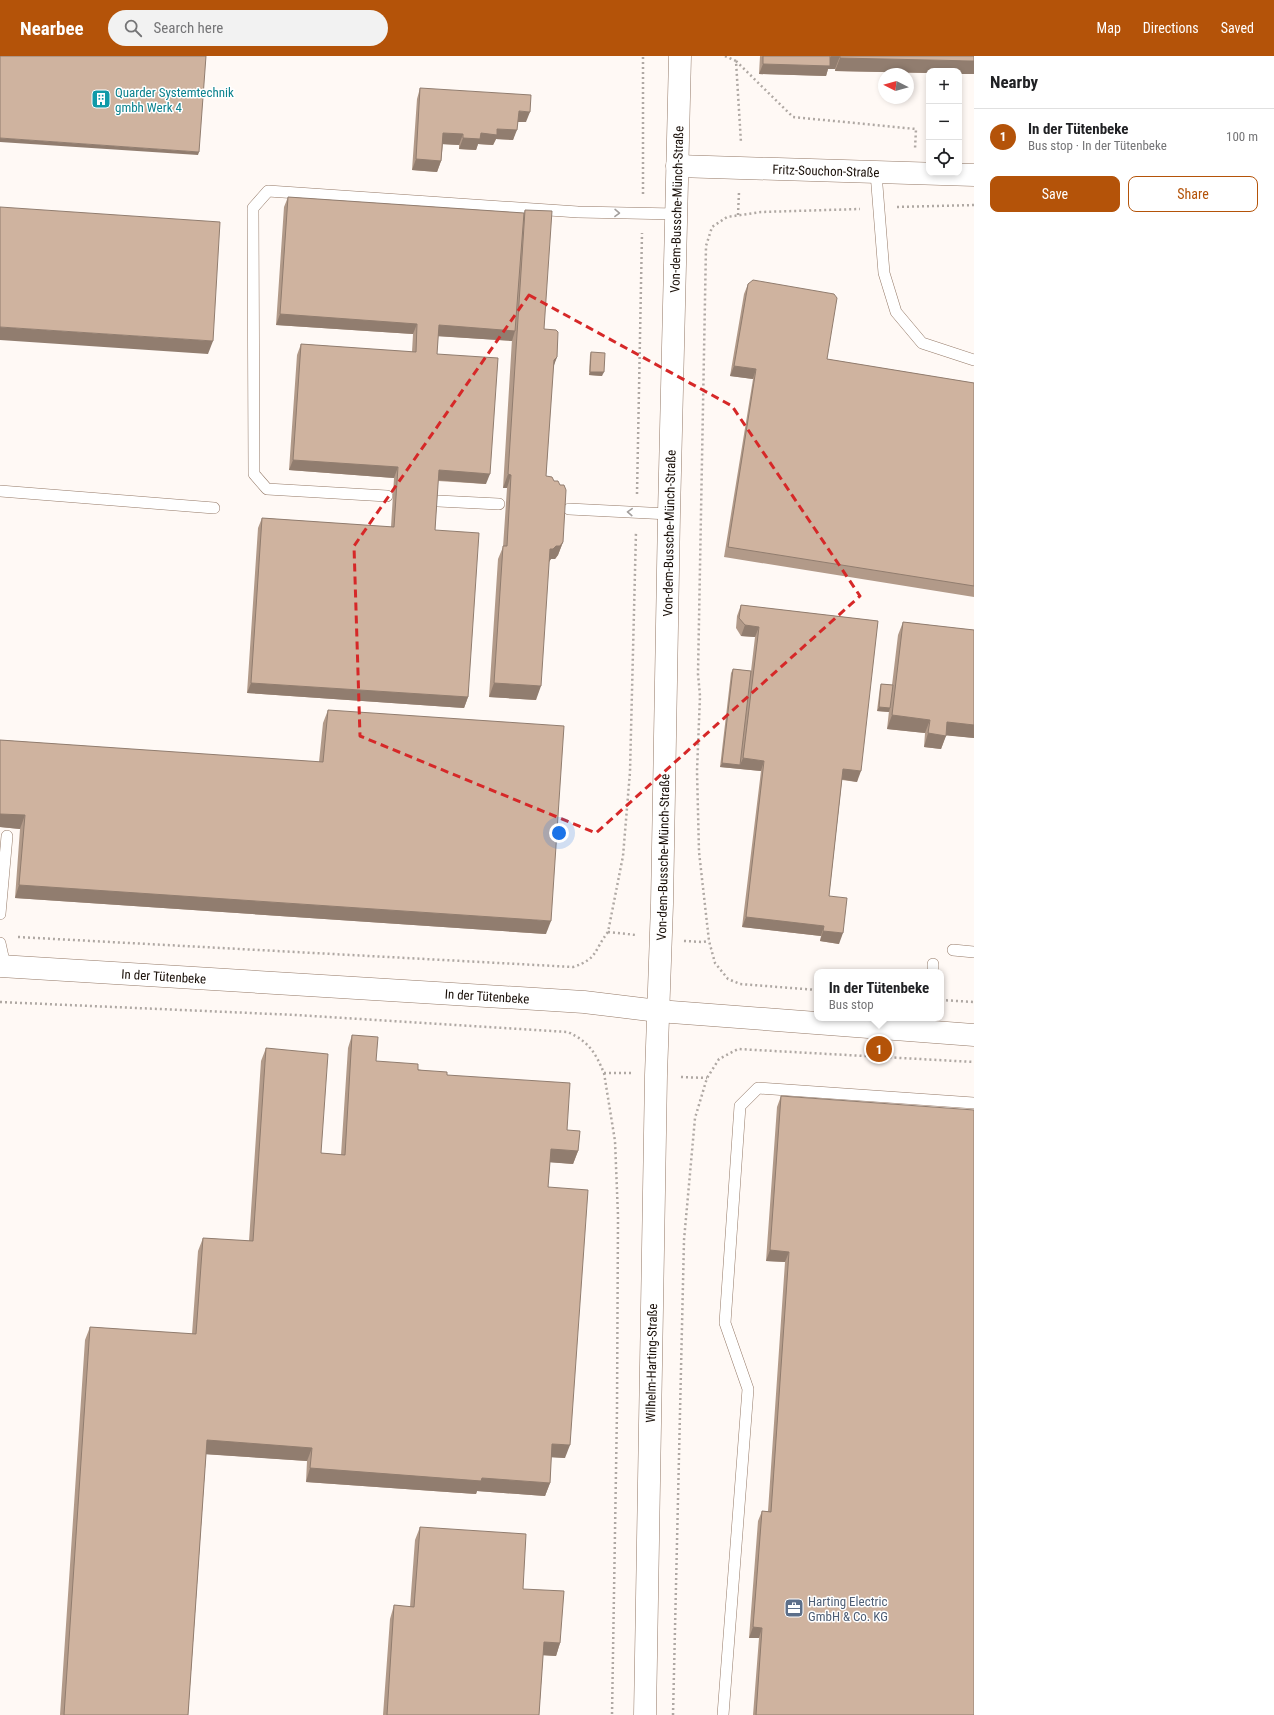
<!DOCTYPE html>
<meta charset="utf-8">
<style>
body{margin:0;font-family:"Roboto Condensed",sans-serif;background:#f2f2f2;color:#202124}
.controls{position:absolute;right:12px;top:12px;display:grid;overflow:hidden;border-radius:8px;box-shadow:0 2px 6px #0003}
.controls button{width:36px;height:36px;display:grid;place-items:center;padding:0;border:0;border-bottom:1px solid #e0e0e0;background:#fff;color:#202124;font:20px sans-serif}
.compass{position:absolute;left:878px;top:12px;width:36px;height:36px;border-radius:50%;background:#fff;box-shadow:0 2px 6px #0003;rotate:276deg}
.you{position:absolute;left:559px;top:777px;width:14px;height:14px;margin:-10px;border:3px solid #fff;border-radius:50%;background:#1a73e8;box-shadow:0 0 0 6px #1a73e833}
.badge{display:grid;place-items:center;width:26px;height:26px;border-radius:50%;background:#b45309;color:#fff;font-size:13px;font-weight:700}
.pin{position:absolute;translate:-50% -50%;border:2px solid #fff;box-shadow:0 1px 4px #0006}
.popup{position:absolute;left:814px;top:913px;width:130px;height:52px;box-sizing:border-box;display:grid;place-content:center;border-radius:8px;background:#fff;filter:drop-shadow(0 1px 3px #0005);font-size:13px;white-space:nowrap;color:#757577}
.popup b{font-size:15px;color:#202124}
.popup::after{content:'';position:absolute;left:50%;top:100%;margin-left:-8px;border:8px solid transparent;border-top-color:#fff}
.list{margin:0;padding:0;list-style:none}
h2{display:flex;justify-content:space-between;align-items:center;height:52px;margin:0;padding:0 16px;font-size:17px}
h2 small{font-size:13px;font-weight:400;color:#757577}
.list li{display:grid;grid-template-columns:26px 1fr auto;gap:12px;align-items:center;box-sizing:border-box;height:56px;padding:0 16px;border-top:1px solid #e0e0e0}
.list b{display:block;font-size:15px;white-space:nowrap}
.list p{margin:0;font-size:13px;white-space:nowrap;color:#757577}
.list em{font-size:13px;font-style:normal;color:#757577}
.actions{display:flex;gap:8px;padding:12px 16px}
.actions a{flex:1;padding:9px 0;border:1px solid #b45309;border-radius:8px;text-align:center;font-size:14px;color:#b45309}
.actions .main{background:#b45309;color:#fff}
.icon{flex:none;width:22px;height:22px;fill:none;stroke:currentColor;stroke-width:2;stroke-linecap:round;stroke-linejoin:round}
.map{position:relative;flex:none;width:974px;height:1659px;overflow:hidden}
header{display:flex;align-items:center;gap:24px;box-sizing:border-box;height:56px;padding:0 20px;background:#b45309;color:#fff}
header strong{font-size:19px}
nav{display:flex;gap:22px;margin-inline-start:auto;font-size:14px}
.search{width:280px;height:36px;background:#f2f2f2;display:flex;align-items:center;gap:10px;box-sizing:border-box;padding:0 14px;border-radius:22px;color:#757577;font-size:15px}
main{display:flex}
aside{flex:1;background:#fff}
.map>svg:first-child{display:block}
.lines{fill:none;stroke-linecap:round;stroke-linejoin:round}
.lane-casing{stroke:#957a68;stroke-width:12}
.street-casing{stroke:#957a68;stroke-width:23}
.path{stroke:#afa8a3;stroke-width:2.5;stroke-dasharray:2 3;stroke-linecap:butt}
.lane{stroke:#fff;stroke-width:11}
.street{stroke:#fff;stroke-width:22}
.wall{fill:#b29a89}
.shaded-wall{fill:#917d6f}
.building{fill:#cfb39f;stroke:#917d6f}
.oneway{stroke:#a39f9d}
.marked{fill:none;stroke:#d62828;stroke-width:3;stroke-dasharray:8 5;stroke-linejoin:round}
.labels{text-anchor:middle;stroke-width:3;stroke-linejoin:round;paint-order:stroke}
.culture-label{font-size:13px;fill:#0d838f;stroke:#fff;text-anchor:start}
.street-label{font-size:13px;fill:#1a1009;stroke:#fff}
.service-label{font-size:13px;fill:#4e5e75;stroke:#fff;text-anchor:start}
</style>
<header>
<strong>Nearbee</strong>
<div class="search"><svg class="icon" aria-label="search" viewBox="0 0 24 24"><circle cx="10" cy="10" r="6"/><path d="M15 15l6 6"/></svg>Search here</div>
<nav><a>Map</a><a>Directions</a><a>Saved</a></nav>
</header>
<main>
<div class="map">
<svg width="974" height="1659" viewBox="0 0 974 1659">
<rect width="100%" height="100%" fill="#fff9f5"/>
<g class="lines">
<g class="lane-casing">
<g id="lane">
<polyline points="876,117 884,217 896,256 922,287 974,304"/>
<polyline points="0,435 214,452"/>
<polyline points="387,440 267,433 254,418 253,152 268,135 578,156 676,158"/>
<polyline points="438,445 499,448"/>
<polyline points="569,453 669,458"/>
<polyline points="0,858 7,780"/>
<polyline points="0,887 5,910"/>
<polyline points="953,894 974,896"/>
<polyline points="933,916 933,908"/>
<polyline points="723,1659 748,1333 725,1267 740,1050 758,1032 974,1047"/>
</g>
</g>
<g class="street-casing">
<g id="street">
<path id="s1" d="M677 110 974 119"/>
<path id="s2" d="M0 910 584 946 658 955 974 979"/>
<path id="s3" d="M645 1659 656 1019 662 848 669 458 680 0"/>
</g>
</g>
<g class="path">
<polyline points="725,0 736,5 741,87"/>
<polyline points="736,5 793,61 916,73 915,93"/>
<polyline points="643,138 643,0"/>
<polyline points="897,151 974,149"/>
<polyline points="738,159 739,136"/>
<polyline points="637,438 642,177"/>
<polyline points="608,876 636,879"/>
<path d="M18 881 573 911C598 903 594 894 608 876L623 800 630 716 636 475"/>
<polyline points="684,885 703,886 709,885"/>
<polyline points="817,934 740,928 728,923 715,907 709,885 699,796 697,715 700,640 698,618 706,190 712,171 727,161 761,156 860,153"/>
<polyline points="941,944 974,946"/>
<path d="M0 946 296 959 568 976C589 986 595 996 604 1017H632"/>
<polyline points="604,1017 615,1085 618,1160 617,1354 612,1659"/>
<polyline points="681,1021 707,1022"/>
<polyline points="673,1659 684,1184 695,1062 707,1022 719,1003 738,993 974,1006"/>
</g>
<use href="#lane" class="lane"/>
<use href="#street" class="street"/>
</g>
<g class="wall">
<polygon points="760,0 974,0 929,15 929,17 835,15 835,13 828,13 826,20 759,18"/>
<polygon points="420,32 526,66 518,66 513,84 496,83 493,89 478,88 476,94 459,93 459,89 443,88 441,105 437,116 412,114 417,43"/>
<polygon points="288,141 524,157 525,154 544,273 557,301 553,310 546,420 563,486 558,499 555,503 551,503 549,506 536,644 489,641 498,503 503,491 507,432 503,432 512,283 512,285 438,280 437,298 486,428 438,425 435,474 468,641 464,652 247,637 258,472 262,462 391,471 394,422 289,414 297,299 301,288 412,296 413,278 276,269 284,151"/>
<polygon points="748,228 827,303 974,327 974,541 724,501 753,323 730,320 744,238"/>
<polygon points="591,296 602,320 589,319 590,299"/>
<polygon points="741,549 878,565 857,726 842,724 829,840 839,888 820,885 821,880 742,871 761,715 720,711 731,617 733,613 751,615 755,581 741,580 736,572 737,560"/>
<polygon points="903,566 974,574 974,682 946,679 941,693 924,691 925,677 887,673 889,655 889,656 877,655 880,631 881,628 892,629 898,579"/>
<polygon points="328,654 546,878 15,842 20,773 0,771 0,684 319,706 323,667"/>
<polygon points="352,979 376,1005 447,1019 567,1074 578,1095 573,1108 550,1106 548,1131 565,1402 551,1401 550,1427 545,1440 477,1435 476,1438 306,1426 307,1405 206,1398 188,1659 60,1659 85,1284 90,1271 192,1278 198,1195 203,1182 249,1185 261,1005 266,992 321,1097 341,1099 348,992"/>
<polygon points="781,1040 974,1659 753,1659 759,1582 749,1582 758,1465 762,1455 768,1455 785,1206 766,1205 777,1051"/>
<polygon points="420,1471 523,1533 560,1587 556,1600 543,1599 539,1659 383,1659 390,1563 394,1549 410,1551 415,1484"/>
</g>
<g class="shaded-wall">
<polygon points="831,0 840,0 835,13 828,13 826,20 759,18 763,8 827,10"/>
<polygon points="840,2 974,5 974,18 959,18 959,15 929,15 929,17 835,15"/>
<polygon points="519,55 530,56 526,66 515,66"/>
<polygon points="497,73 517,74 513,84 496,83 493,89 478,88 476,94 459,93 463,82"/>
<polygon points="443,77 463,78 459,89 440,88"/>
<polygon points="0,82 199,96 198,99 0,86"/>
<polygon points="416,103 441,105 437,116 412,114"/>
<polygon points="280,258 417,268 413,278 276,269"/>
<polygon points="439,269 515,275 512,285 435,280"/>
<polygon points="0,271 213,285 208,298 0,284"/>
<polygon points="557,301 552,315 554,304"/>
<polygon points="734,310 756,313 753,323 730,320"/>
<polygon points="590,316 604,316 602,320 589,319"/>
<polygon points="293,404 398,411 394,422 289,414"/>
<polygon points="439,414 490,418 486,428 435,424"/>
<polygon points="508,418 511,419 507,432 503,432"/>
<polygon points="563,486 558,499 555,503 551,503 548,507 550,493"/>
<polygon points="745,569 759,571 755,581 741,580"/>
<polygon points="251,627 468,641 464,652 247,637"/>
<polygon points="494,627 541,630 536,644 489,641"/>
<polygon points="879,651 890,652 889,656 877,655"/>
<polygon points="892,659 930,664 925,677 887,673"/>
<polygon points="947,666 974,669 974,682 942,679"/>
<polygon points="928,677 946,680 941,693 924,691"/>
<polygon points="743,702 764,705 761,715 720,711 722,707 740,709"/>
<polygon points="843,713 861,715 857,726 840,723"/>
<polygon points="0,758 25,759 20,773 0,771"/>
<polygon points="19,829 551,865 546,878 15,842"/>
<polygon points="746,861 824,870 821,880 742,871"/>
<polygon points="823,875 843,877 839,888 820,885"/>
<polygon points="551,1093 578,1095 573,1108 546,1106"/>
<polygon points="770,1194 789,1196 785,1206 766,1205"/>
<polygon points="207,1384 312,1392 307,1405 202,1398"/>
<polygon points="552,1388 570,1389 565,1402 547,1401"/>
<polygon points="310,1412 482,1422 550,1427 545,1440 477,1435 476,1438 306,1426"/>
<polygon points="753,1571 762,1572 759,1582 749,1582"/>
<polygon points="544,1586 560,1587 556,1600 539,1599"/>
</g>
<g class="building">
<polygon points="0,0 206,0 199,96 0,82"/>
<polygon points="763,0 830,0 830,10 763,8"/>
<polygon points="840,0 974,0 974,5 840,2"/>
<polygon points="420,32 531,39 530,56 519,55 517,74 497,73 497,79 481,77 480,83 463,82 463,78 443,77 441,105 416,103"/>
<polygon points="288,141 524,157 515,275 439,269 437,298 498,302 490,418 439,414 435,474 479,477 468,641 251,627 262,462 394,471 398,411 293,404 301,288 416,296 417,268 280,258"/>
<polygon points="0,151 220,166 213,285 0,271"/>
<polygon points="525,154 552,155 544,273 556,274 558,276 557,301 554,304 546,420 552,421 554,425 558,425 560,429 564,429 566,434 563,486 560,490 556,490 553,493 550,493 541,630 494,627 503,490 507,490 511,419 508,418"/>
<polygon points="753,224 834,238 837,242 827,303 974,327 974,530 728,491 756,313 734,310 748,228"/>
<polygon points="591,296 605,297 604,316 590,316"/>
<polygon points="741,549 878,565 861,715 843,713 829,840 847,842 843,877 823,875 824,870 746,861 764,705 743,702 759,571 745,569 739,562"/>
<polygon points="903,566 974,574 974,669 947,666 946,680 928,677 930,664 892,659"/>
<polygon points="733,613 751,615 740,709 722,707"/>
<polygon points="881,628 893,629 890,652 879,651"/>
<polygon points="328,654 564,670 551,865 19,829 25,759 0,758 0,684 323,706"/>
<polygon points="352,979 378,981 376,1005 418,1008 418,1014 447,1016 447,1019 570,1027 567,1074 580,1075 578,1095 551,1093 548,1131 588,1134 570,1389 552,1388 550,1427 482,1422 481,1425 310,1412 312,1392 207,1384 188,1659 64,1659 90,1271 196,1278 203,1182 253,1185 266,992 328,998 321,1097 345,1099"/>
<polygon points="781,1040 974,1054 974,1659 756,1659 762,1572 753,1571 762,1455 771,1456 789,1196 770,1194"/>
<polygon points="420,1471 526,1478 523,1533 564,1535 560,1587 544,1586 539,1659 387,1659 394,1549 414,1551"/>
</g>
<defs><path id="oneway-chevron" d="M-2-3.5L2.5 0L-2 3.5" fill="none" stroke-width="1.6" stroke-linecap="round" stroke-linejoin="round"/></defs>
<g class="oneway">
<use href="#oneway-chevron" transform="translate(617 157) rotate(1)"/>
<use href="#oneway-chevron" transform="translate(630 456) rotate(-177)"/>
</g>
<path class="marked" d="M529 239 732 350 860 540 596 777 360 680 354 490Z"/>
<defs>
<g id="building-square" transform="scale(1)"><rect x="-9" y="-9" width="18" height="18" rx="4" fill="#0f9aa8" stroke="#fff"/><path d="M-4-6H4V6H1V3H-1V6H-4ZM-2.5-4.3h1.7v1.8h-1.7ZM.8-4.3h1.7v1.8H.8ZM-2.5-1h1.7V.8h-1.7ZM.8-1h1.7V.8H.8Z" fill="#fff"/></g>
<g id="office-square" transform="scale(1)"><rect x="-9" y="-9" width="18" height="18" rx="4" fill="#5c6f8a" stroke="#fff"/><path d="M-6-3h4V-5.5h4V-3h4V5H-6ZM-1-4.5V-3h2v-1.5ZM-6 0V1H6V0Z" fill="#fff"/></g>
</defs>
<g fill-rule="evenodd">
<use href="#building-square" x="101" y="43"/>
<use href="#office-square" x="794" y="1552"/>
</g>
<g class="labels">
<g class="culture-label">
<text x="115" y="41">Quarder Systemtechnik<tspan x="115" dy="15">gmbh Werk 4</tspan></text>
</g>
<g class="street-label">
<text dy="5" stroke="none"><textPath href="#s1" startOffset="149">Fritz-Souchon-Straße</textPath></text>
<text dy="5" stroke="none"><textPath href="#s3" startOffset="1506">Von-dem-Bussche-Münch-Straße</textPath></text>
<text dy="5" stroke="none"><textPath href="#s3" startOffset="1182">Von-dem-Bussche-Münch-Straße</textPath></text>
<text dy="5" stroke="none"><textPath href="#s3" startOffset="858">Von-dem-Bussche-Münch-Straße</textPath></text>
<text dy="5" stroke="none"><textPath href="#s2" startOffset="164">In der Tütenbeke</textPath></text>
<text dy="5" stroke="none"><textPath href="#s2" startOffset="488">In der Tütenbeke</textPath></text>
<text dy="5" stroke="none"><textPath href="#s3" startOffset="352">Wilhelm-Harting-Straße</textPath></text>
</g>
<g class="service-label">
<text x="808" y="1550">Harting Electric<tspan x="808" dy="15">GmbH &amp; Co. KG</tspan></text>
</g>
</g>
</svg>
<div class="controls">
<button>+</button>
<button>−</button>
<button><svg class="icon" aria-label="locate" viewBox="0 0 24 24"><circle cx="12" cy="12" r="6"/><path d="M12 2v4M12 18v4M2 12h4M18 12h4"/></svg></button>
</div>
<svg class="compass" viewBox="-18 -18 36 36"><path d="M0-13l5 13h-10z" fill="#e53935"/><path d="M0 13l5-13h-10z" fill="#757577"/></svg>
<div class="you"></div>
<div class="pin badge" style="left:879px;top:993px">1</div>
<div class="popup"><b>In der Tütenbeke</b>Bus stop</div>
</div>
<aside>
<h2>Nearby<small></small></h2>
<ul class="list">
<li><span class="badge">1</span><div><b>In der Tütenbeke</b><p>Bus stop · In der Tütenbeke</p></div><em>100 m</em></li>
</ul>
<div class="actions"><a class="main">Save</a><a>Share</a></div>
</aside>
</main>
